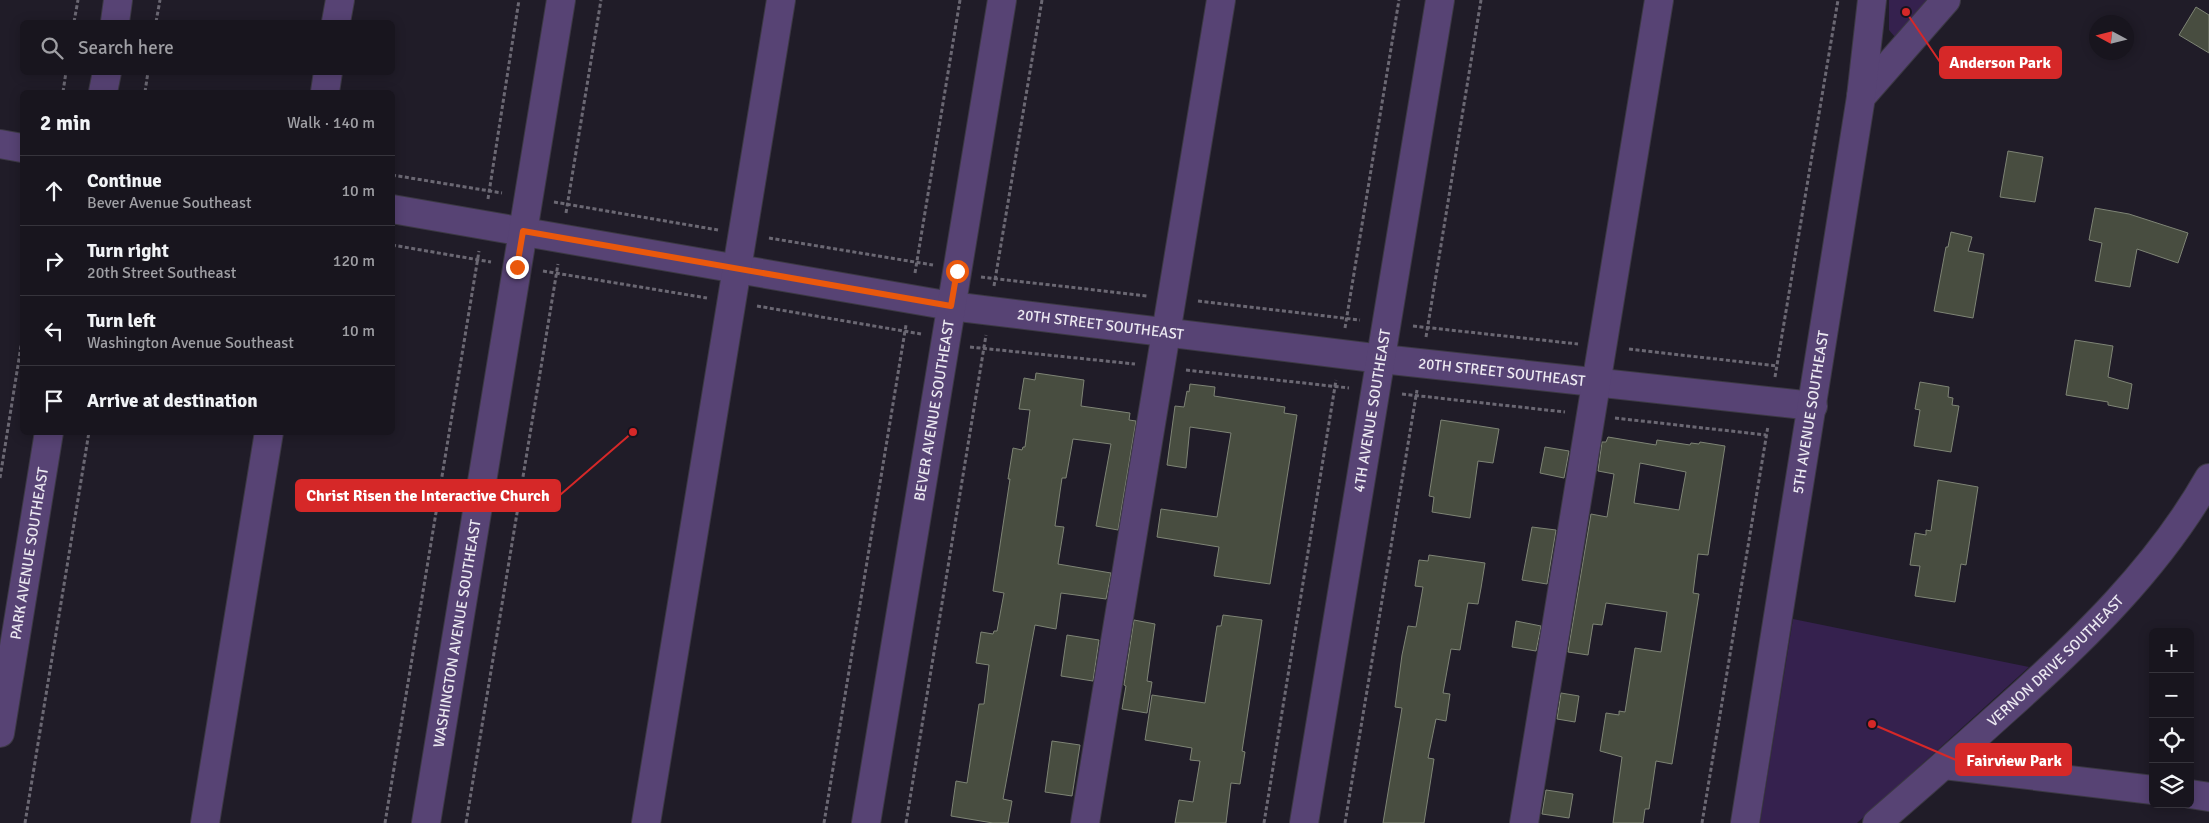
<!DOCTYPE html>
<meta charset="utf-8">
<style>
body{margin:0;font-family:Signika,sans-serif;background:#25222b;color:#f1f3f6}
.controls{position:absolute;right:15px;bottom:15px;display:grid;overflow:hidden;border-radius:8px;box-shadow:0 2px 12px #0003}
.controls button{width:45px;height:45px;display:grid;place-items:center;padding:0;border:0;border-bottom:1px solid #36343c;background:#18151e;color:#f1f3f6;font:25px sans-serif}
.compass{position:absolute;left:2089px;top:15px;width:45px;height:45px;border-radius:50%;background:#18151e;box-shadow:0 2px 12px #0003;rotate:277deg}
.stop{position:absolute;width:15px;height:15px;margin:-11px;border:4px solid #ea580c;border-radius:50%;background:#fff}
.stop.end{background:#ea580c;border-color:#fff;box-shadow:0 1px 5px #0008}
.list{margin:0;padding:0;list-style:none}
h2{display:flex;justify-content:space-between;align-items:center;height:65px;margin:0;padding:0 20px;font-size:21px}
h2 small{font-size:16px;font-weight:400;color:#9f9fa4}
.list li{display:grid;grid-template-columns:32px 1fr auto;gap:15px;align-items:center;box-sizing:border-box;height:70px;padding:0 20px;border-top:1px solid #36343c}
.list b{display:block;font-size:19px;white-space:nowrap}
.list p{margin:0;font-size:16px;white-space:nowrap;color:#9f9fa4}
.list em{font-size:16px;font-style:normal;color:#9f9fa4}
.icon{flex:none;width:28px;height:28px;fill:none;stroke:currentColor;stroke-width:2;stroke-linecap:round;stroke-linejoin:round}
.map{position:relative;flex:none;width:2209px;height:823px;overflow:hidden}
.search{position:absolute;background:#18151e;box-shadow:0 2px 12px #0003;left:20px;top:20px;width:375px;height:55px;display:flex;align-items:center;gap:12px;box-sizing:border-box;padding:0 18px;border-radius:8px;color:#9f9fa4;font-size:19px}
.panel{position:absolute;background:#18151e;box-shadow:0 2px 12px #0003;left:20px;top:90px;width:375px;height:345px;border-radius:8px}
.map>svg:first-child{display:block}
.green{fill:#35214e}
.building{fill:#484d40;stroke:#7e8475;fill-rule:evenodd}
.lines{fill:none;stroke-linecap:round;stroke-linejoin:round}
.minor-casing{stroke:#3c3944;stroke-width:30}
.path{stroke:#6b6873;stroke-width:3;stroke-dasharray:4 2.5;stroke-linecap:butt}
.minor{stroke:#574374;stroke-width:28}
.route{stroke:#ea580c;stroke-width:6}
.labels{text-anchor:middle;stroke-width:4;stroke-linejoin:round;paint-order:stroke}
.street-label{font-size:15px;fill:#ebe8f1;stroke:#17131e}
.leader{fill:none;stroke:#d62828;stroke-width:2}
.callout-dot{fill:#d62828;stroke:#17131e;stroke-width:2}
.callout{fill:#d62828;stroke:#d62828;stroke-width:2}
.callout-label{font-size:16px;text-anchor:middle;font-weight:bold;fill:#fff}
</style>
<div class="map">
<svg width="2209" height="823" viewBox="0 0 2209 823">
<rect width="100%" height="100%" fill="#201c28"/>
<g class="green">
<polygon points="1889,0 1933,0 1900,37 1895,37 1889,30"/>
<polygon points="1793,619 2029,667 1857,823 1760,823"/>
</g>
<g class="building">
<polygon points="2196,7 2209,15 2209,53 2179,35"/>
<polygon points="2008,151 2043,157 2035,202 2000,197"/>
<polygon points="2095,208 2129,214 2188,233 2178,263 2137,249 2130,287 2095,281 2102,243 2089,240"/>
<polygon points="1951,232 1972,237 1968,251 1984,254 1973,318 1934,311 1946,247 1948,247"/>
<polygon points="2075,340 2113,346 2108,377 2132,384 2128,409 2108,405 2108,402 2066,395"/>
<polygon points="1036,373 1084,380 1081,406 1130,413 1129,420 1136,421 1118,530 1096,526 1111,444 1073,439 1066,478 1062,478 1055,526 1064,527 1058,564 1111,573 1106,599 1061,593 1056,629 1035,625 1003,799 1012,801 1008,823 993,823 951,816 956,781 967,783 979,704 984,704 989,665 976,663 981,632 993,634 994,631 997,631 1004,593 993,591 1010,479 1008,479 1013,448 1022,450 1023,447 1025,447 1030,410 1019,409 1024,378 1035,380"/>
<polygon points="1920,382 1949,387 1948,397 1953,398 1952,405 1959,406 1951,452 1914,446 1920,410 1915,409"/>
<polygon points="1190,384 1215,387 1214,396 1285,407 1284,413 1297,415 1270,584 1214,576 1219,547 1157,537 1161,509 1217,517 1231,433 1190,427 1186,468 1167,465 1175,406 1184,407 1187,391 1189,392"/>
<polygon points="1441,420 1499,429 1493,463 1478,461 1470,518 1432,512 1434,497 1429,496"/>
<path d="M1608 437 1656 445 1657 440 1690 445 1691 443 1699 444 1700 442 1725 446 1708 555 1698 554 1693 593 1699 594 1672 764 1656 761 1649 809H1645L1643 823H1613L1622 757 1600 751 1606 713 1619 715V711L1625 712 1635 648 1661 652 1667 612 1606 603 1602 625 1593 624 1588 655 1568 652 1591 514 1607 517 1614 474 1598 471 1602 442H1606ZM1640 463 1686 472 1679 510 1634 503Z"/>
<polygon points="1545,447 1569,451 1564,478 1540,473"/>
<polygon points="1938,480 1978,487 1966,565 1961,564 1955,602 1915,596 1920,566 1910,565 1915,533 1926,535 1926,530 1931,531"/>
<polygon points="1532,527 1556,530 1547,584 1522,580"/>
<polygon points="1429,555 1485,563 1481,588 1478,604 1468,603 1460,650 1451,649 1443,693 1450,694 1446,721 1436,719 1428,758 1434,759 1424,823 1383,823 1402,708 1395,707 1402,655 1408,626 1416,627 1423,587 1415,586 1419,560 1428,561"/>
<polygon points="1223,615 1262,620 1242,751 1245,752 1240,784 1231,783 1226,823 1175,823 1179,800 1193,802 1200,761 1190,760 1192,748 1145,740 1152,695 1205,703 1217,626 1221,626"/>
<polygon points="1134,620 1155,624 1147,681 1152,682 1147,713 1122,709 1126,686 1124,685"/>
<polygon points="1516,621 1541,626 1536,651 1512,647"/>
<polygon points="1067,635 1099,640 1093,681 1061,676"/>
<polygon points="1561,693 1579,696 1575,722 1557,719"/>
<polygon points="1052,741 1080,745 1072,796 1045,792"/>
<polygon points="1546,790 1573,794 1569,818 1542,814"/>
</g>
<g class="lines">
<g class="minor-casing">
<g id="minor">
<polyline points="115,22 118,0"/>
<polyline points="336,22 340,0"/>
<polyline points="103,92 107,72"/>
<polyline points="325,92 328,72"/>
<polyline points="1861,97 1946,0"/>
<polyline points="0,144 22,148"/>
<path id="s1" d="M392 209 951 306 1382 359 1813 406"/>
<path id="s2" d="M0 733 49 432"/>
<polyline points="1944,765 2153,790"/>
<polyline points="2190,794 2209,797"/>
<polyline points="205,823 269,432"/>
<path id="s3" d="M426 823 561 0"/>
<polyline points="646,823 781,0"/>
<path id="s4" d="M866 823 1002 0"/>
<polyline points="1085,823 1221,0"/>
<path id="s5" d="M1304 823 1440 0"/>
<polyline points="1524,823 1659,0"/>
<path id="s6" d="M1745 823 1861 97 1872 0"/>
<path id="s7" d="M1877 823C1920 786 1963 748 2005 710 2082 641 2158 568 2209 478"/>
</g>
</g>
<g class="path">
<polyline points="74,22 78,0"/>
<polyline points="156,22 160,0"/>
<polyline points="63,92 66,72"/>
<polyline points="145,92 148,72"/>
<polyline points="392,175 502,193"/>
<polyline points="488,199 519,0"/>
<polyline points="554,202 718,230"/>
<polyline points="566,213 601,0"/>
<polyline points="769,238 933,265"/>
<polyline points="392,245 491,262"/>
<polyline points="543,271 707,298"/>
<polyline points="915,273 960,0"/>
<polyline points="981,277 1147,296"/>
<polyline points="994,286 1042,0"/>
<polyline points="1198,301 1360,320"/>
<polyline points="757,306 921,334"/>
<polyline points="1413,326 1578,344"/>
<polyline points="1345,328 1399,0"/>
<polyline points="1426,337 1481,0"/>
<polyline points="970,347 1135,364"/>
<polyline points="1629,349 1777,366"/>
<polyline points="1186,370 1349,388"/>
<polyline points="1775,377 1838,0"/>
<polyline points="1402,394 1565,412"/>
<polyline points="1615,418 1766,435"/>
<polyline points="0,478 22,340"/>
<polyline points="25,823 89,432"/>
<polyline points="385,823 479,251"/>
<polyline points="466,823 558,264"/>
<polyline points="824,823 906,325"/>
<polyline points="906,823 986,335"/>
<polyline points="1264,823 1336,380"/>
<polyline points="1345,823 1417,390"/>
<polyline points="1702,823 1768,426"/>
</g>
<use href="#minor" class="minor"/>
</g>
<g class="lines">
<polyline class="route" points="517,267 523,231 951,306 957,271"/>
</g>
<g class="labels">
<g class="street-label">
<text dy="5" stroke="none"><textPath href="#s1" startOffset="718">20TH STREET SOUTHEAST</textPath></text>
<text dy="5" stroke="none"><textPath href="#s1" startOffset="1122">20TH STREET SOUTHEAST</textPath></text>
<text dy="5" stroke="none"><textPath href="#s4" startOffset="418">BEVER AVENUE SOUTHEAST</textPath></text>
<text dy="5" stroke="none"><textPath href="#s5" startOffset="418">4TH AVENUE SOUTHEAST</textPath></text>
<text dy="5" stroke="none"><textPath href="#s6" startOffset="416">5TH AVENUE SOUTHEAST</textPath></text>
<text dy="5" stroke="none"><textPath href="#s2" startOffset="182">PARK AVENUE SOUTHEAST</textPath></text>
<text dy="5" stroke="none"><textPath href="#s3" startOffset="192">WASHINGTON AVENUE SOUTHEAST</textPath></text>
<text dy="5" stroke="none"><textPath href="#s7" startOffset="241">VERNON DRIVE SOUTHEAST</textPath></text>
</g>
</g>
<path class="leader" d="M1906 12L1940 62M633 432L560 495M1872 724L1956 760"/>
<g class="callout-dot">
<circle cx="1906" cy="12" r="5"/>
<circle cx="633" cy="432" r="5"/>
<circle cx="1872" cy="724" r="5"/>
</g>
<g class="callout">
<rect x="1940" y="47" width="121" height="31" rx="5"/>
<rect x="296" y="480" width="264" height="31" rx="5"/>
<rect x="1956" y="744" width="115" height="31" rx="5"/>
</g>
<g class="callout-label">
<text x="2000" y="68">Anderson Park</text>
<text x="428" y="501">Christ Risen the Interactive Church</text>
<text x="2014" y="766">Fairview Park</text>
</g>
</svg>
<div class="controls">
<button>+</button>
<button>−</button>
<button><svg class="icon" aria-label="locate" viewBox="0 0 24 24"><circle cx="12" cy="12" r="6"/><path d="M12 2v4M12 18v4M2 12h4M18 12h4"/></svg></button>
<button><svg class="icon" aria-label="layers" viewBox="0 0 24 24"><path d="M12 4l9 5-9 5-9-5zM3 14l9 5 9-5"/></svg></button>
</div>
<svg class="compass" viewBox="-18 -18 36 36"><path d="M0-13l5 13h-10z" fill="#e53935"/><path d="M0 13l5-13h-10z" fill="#9f9fa4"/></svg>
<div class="stop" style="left:957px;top:271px"></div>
<div class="stop end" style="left:517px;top:267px"></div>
<div class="search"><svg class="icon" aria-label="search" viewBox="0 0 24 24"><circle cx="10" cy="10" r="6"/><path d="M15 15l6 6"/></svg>Search here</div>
<section class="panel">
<h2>2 min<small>Walk · 140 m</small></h2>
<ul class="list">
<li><svg class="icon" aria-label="ahead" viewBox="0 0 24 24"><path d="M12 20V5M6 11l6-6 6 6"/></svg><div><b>Continue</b><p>Bever Avenue Southeast</p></div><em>10 m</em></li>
<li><svg class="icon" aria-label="right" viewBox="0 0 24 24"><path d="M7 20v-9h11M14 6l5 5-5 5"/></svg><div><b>Turn right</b><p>20th Street Southeast</p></div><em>120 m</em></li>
<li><svg class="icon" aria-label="left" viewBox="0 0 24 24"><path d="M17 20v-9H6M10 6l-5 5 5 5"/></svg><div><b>Turn left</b><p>Washington Avenue Southeast</p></div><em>10 m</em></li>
<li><svg class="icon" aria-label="arrive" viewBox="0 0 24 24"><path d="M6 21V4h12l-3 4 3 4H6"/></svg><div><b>Arrive at destination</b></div></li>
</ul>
</section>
</div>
